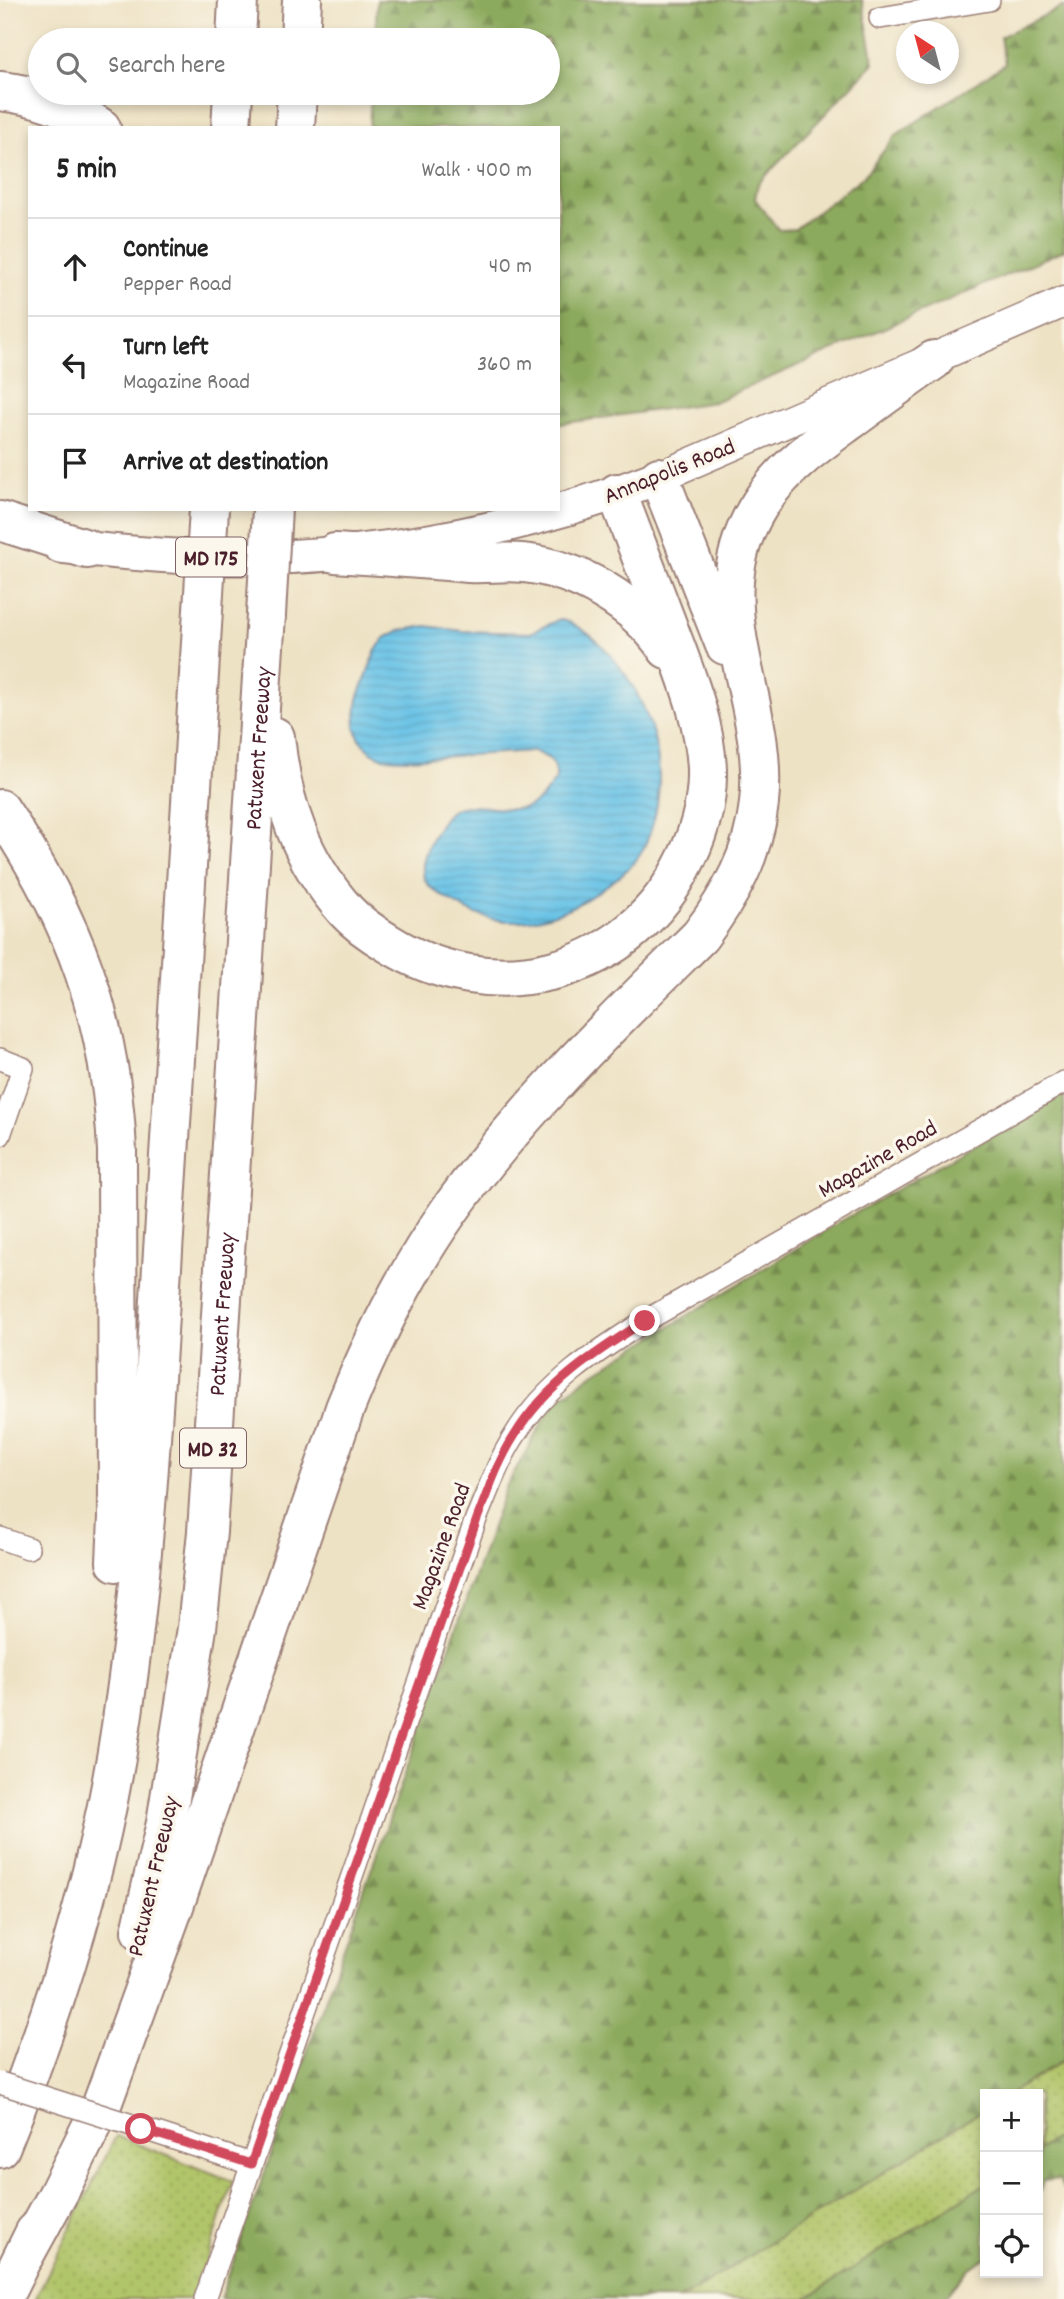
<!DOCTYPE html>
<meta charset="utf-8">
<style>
body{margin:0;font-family:Dekko,sans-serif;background:#f6f6f6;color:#222}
.controls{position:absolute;right:21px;bottom:21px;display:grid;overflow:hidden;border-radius:0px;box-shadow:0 4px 10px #0003}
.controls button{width:63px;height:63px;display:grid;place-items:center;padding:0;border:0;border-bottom:2px solid #e0e0e0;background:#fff;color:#222;font:35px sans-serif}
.compass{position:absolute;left:896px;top:21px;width:63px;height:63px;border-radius:50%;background:#fff;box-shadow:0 4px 10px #0003;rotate:324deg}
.stop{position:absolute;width:21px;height:21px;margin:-16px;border:5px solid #d1495b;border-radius:50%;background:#fff}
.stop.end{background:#d1495b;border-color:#fff;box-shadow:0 2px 7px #0008}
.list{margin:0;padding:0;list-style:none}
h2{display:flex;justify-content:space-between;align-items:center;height:91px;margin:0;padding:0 28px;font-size:30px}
h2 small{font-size:23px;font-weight:400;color:#767676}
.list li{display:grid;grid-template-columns:46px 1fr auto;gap:21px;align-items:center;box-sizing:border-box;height:98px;padding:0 28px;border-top:2px solid #e0e0e0}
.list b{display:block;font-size:26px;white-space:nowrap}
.list p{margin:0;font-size:23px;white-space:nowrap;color:#767676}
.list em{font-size:23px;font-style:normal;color:#767676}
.icon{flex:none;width:38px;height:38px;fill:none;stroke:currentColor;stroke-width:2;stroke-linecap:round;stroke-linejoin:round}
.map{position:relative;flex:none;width:1064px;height:2299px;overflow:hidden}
.search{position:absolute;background:#fff;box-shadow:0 4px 10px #0003;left:28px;top:28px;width:532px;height:77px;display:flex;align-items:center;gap:18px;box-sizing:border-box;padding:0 24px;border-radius:38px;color:#767676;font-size:26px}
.panel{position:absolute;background:#fff;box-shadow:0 4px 10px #0003;left:28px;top:126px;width:532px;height:385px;border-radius:0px}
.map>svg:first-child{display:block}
.grass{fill:url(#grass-dots);stroke:#7d724a;stroke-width:2}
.forest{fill:url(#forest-firs);stroke:#6b6444;stroke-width:2}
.water{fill:url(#water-rules);stroke:#597088;stroke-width:2}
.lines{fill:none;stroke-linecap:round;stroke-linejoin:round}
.minor-casing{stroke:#9c8078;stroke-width:24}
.secondary-casing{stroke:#9c8078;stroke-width:33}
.primary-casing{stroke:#9c8078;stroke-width:37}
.motorway-casing{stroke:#9c8078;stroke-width:42}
.minor{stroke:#fff;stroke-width:21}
.secondary{stroke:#fff;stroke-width:30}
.primary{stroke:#fff;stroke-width:33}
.motorway{stroke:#fff;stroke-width:38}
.minor-bridge-casing{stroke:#9c8078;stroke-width:24;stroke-linecap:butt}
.motorway-bridge-casing{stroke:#9c8078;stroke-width:42;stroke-linecap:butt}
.minor-bridge{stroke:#fff;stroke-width:21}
.motorway-bridge{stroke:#fff;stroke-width:38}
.route{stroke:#d1495b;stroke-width:9}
.labels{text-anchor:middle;stroke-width:7;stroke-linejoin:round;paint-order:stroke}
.shield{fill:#fbf7ec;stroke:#7f6065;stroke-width:2}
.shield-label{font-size:23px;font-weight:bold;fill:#4a1f2b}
.street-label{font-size:24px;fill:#4a1f2b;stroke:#fbf7ec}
</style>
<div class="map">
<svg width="1064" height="2299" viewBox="0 0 1064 2299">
<defs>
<pattern id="grass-dots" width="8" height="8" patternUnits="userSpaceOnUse" patternTransform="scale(1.75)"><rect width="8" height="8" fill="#b0c469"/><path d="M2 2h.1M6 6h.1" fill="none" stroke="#99a85b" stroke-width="1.8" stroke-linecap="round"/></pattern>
<pattern id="forest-firs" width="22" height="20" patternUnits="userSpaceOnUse" patternTransform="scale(1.75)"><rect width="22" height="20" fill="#8caa5d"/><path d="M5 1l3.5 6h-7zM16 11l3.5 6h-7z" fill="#748a4d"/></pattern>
<pattern id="water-rules" width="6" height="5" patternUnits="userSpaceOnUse" patternTransform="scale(1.75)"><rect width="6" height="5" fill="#68c2e6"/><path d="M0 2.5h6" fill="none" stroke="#5ca6c5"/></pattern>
</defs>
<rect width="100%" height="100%" fill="#fbf7ec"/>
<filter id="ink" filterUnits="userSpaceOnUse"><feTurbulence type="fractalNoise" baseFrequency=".0143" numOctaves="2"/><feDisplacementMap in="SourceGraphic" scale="14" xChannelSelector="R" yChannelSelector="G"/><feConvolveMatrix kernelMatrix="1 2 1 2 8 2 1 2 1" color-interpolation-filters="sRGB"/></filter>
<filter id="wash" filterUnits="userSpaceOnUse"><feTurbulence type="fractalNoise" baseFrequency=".00686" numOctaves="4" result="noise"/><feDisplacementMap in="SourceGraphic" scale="28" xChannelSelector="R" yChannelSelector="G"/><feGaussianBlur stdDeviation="1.57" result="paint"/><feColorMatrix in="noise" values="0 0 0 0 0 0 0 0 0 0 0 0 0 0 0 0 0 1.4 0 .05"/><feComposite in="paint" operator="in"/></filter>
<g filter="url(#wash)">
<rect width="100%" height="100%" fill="#eee2c4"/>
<g class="grass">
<polygon points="1064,2060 1064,2133 1038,2150 1038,2094 1009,2094"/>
<polygon points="985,2109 985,2184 805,2299 680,2299"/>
<polygon points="116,2136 233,2181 194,2299 35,2299"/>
</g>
<g class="forest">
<polygon points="377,0 862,0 874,63 758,184 755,199 779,230 795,229 864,176 896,135 1005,64 1000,37 1064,6 1064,250 714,402 558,424 558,128 369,128 371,93 548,93 548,40 375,40"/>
<polygon points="1064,1094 1064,2060 1009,2094 985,2094 985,2109 680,2299 220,2299 506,1487 553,1404 589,1376 836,1224"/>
<polygon points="1064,2133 1064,2191 1059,2179 1043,2181 1038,2197 1038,2150"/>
<polygon points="985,2184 985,2258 968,2269 943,2299 805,2299"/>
</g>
<path class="water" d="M560 619C603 633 636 683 650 724 664 765 662 814 641 853 634 865 618 878 606 886 561 920 506 936 454 903 445 897 430 890 425 880 417 861 434 832 445 817 464 791 508 821 535 803 543 798 550 787 556 779 556 760 550 758 533 751L407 759 384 758 371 752 360 740 355 726 358 699 376 650 385 638 398 631 426 626 462 631 530 633Z"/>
</g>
<g filter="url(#ink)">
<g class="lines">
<g class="minor-casing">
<g id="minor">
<polyline points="880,18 989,0"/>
<polyline points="0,1059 23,1068 0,1135"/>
<polyline points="0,1538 28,1548"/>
<polyline points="141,2128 251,2164"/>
<path d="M205 2299 476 1519C488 1491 498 1461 515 1435 546 1384 596 1352 645 1321L1064 1082"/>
</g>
</g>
<g class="secondary-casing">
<polyline id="secondary" points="659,477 1064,302"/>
</g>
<g class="primary-casing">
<path id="primary" d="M60 546C123 553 187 559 250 558 390 556 529 527 659 477"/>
</g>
<g class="motorway-casing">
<g id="motorway">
<polyline points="236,40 238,0"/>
<polyline points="300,40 302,0"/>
<path d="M0 91C37 95 70 107 101 128"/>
<polyline points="231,128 233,93"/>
<polyline points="295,128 297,93"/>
<polyline points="659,477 725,645"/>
<polyline points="0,521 87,549"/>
<path d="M335 553C380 556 425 559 469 563 487 564 506 561 523 563 580 569 636 603 667 649"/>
<path d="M275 737C282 804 301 860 346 911 357 923 373 934 388 943 489 1007 622 978 680 871 697 840 708 805 707 769 705 720 685 673 668 627 651 582 634 538 617 493"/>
<path d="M0 809C74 919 111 1018 117 1151L118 1517 116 1562"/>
<path id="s1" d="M141 1931 166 1823 197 1628 207 1532 266 615"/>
<path d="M0 2148C56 2011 101 1867 122 1720 147 1555 154 1387 165 1220 177 1017 190 814 203 610"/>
<path d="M24 2256 59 2192 101 2107 172 1912 345 1408C373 1339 406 1272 449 1211 521 1110 612 1023 700 936 730 896 754 854 759 803 771 693 691 599 766 495 788 465 818 444 848 422 877 401 905 380 934 360"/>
<polyline points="2,2299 35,2232"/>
</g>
</g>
<use href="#minor" class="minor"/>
<use href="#secondary" class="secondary"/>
<use href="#primary" class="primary"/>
<use href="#motorway" class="motorway"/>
<g class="minor-bridge-casing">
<polyline id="minor-bridge" points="0,2083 141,2128"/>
</g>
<g class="motorway-bridge-casing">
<g id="motorway-bridge">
<polyline points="203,610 209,509"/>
<polyline points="266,615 272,509"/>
</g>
</g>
<use href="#minor-bridge" class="minor-bridge"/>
<use href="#motorway-bridge" class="motorway-bridge"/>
</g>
</g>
<g class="lines" filter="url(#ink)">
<path class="route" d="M141 2129 251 2164 477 1519C488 1491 498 1461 515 1435 546 1384 596 1352 645 1321"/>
</g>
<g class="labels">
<g class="shield">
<rect x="176" y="537.5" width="70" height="39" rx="5"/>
<rect x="180" y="1428.5" width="66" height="39" rx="5"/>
</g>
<g class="shield-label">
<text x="211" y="565">MD 175</text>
<text x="213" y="1456">MD 32</text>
</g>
<g class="street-label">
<text transform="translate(669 470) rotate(-22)" y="8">Annapolis Road</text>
<text dy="8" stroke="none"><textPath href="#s1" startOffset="1190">Patuxent Freeway</textPath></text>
<text transform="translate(877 1158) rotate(-30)" y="8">Magazine Road</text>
<text dy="8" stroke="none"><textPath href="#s1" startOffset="623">Patuxent Freeway</textPath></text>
<text transform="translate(440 1546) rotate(-70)" y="8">Magazine Road</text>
<text transform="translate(152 1876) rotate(-77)" y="8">Patuxent Freeway</text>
</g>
</g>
</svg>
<div class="controls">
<button>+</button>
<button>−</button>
<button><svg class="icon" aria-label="locate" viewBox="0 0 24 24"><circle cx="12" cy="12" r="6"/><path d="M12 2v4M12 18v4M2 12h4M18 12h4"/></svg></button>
</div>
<svg class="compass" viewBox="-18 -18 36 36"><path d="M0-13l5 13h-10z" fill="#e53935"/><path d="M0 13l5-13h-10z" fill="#767676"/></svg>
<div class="stop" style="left:141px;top:2129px"></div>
<div class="stop end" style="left:645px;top:1321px"></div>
<div class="search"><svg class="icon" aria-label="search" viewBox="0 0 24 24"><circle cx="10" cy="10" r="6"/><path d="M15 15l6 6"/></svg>Search here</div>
<section class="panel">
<h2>5 min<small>Walk · 400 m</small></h2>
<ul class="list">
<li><svg class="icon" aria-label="ahead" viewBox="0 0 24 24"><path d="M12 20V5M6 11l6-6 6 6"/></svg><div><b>Continue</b><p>Pepper Road</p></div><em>40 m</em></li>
<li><svg class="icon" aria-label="left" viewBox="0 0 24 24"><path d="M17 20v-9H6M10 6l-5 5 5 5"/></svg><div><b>Turn left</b><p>Magazine Road</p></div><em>360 m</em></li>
<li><svg class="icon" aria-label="arrive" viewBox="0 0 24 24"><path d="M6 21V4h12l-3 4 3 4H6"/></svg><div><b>Arrive at destination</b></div></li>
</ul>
</section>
</div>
